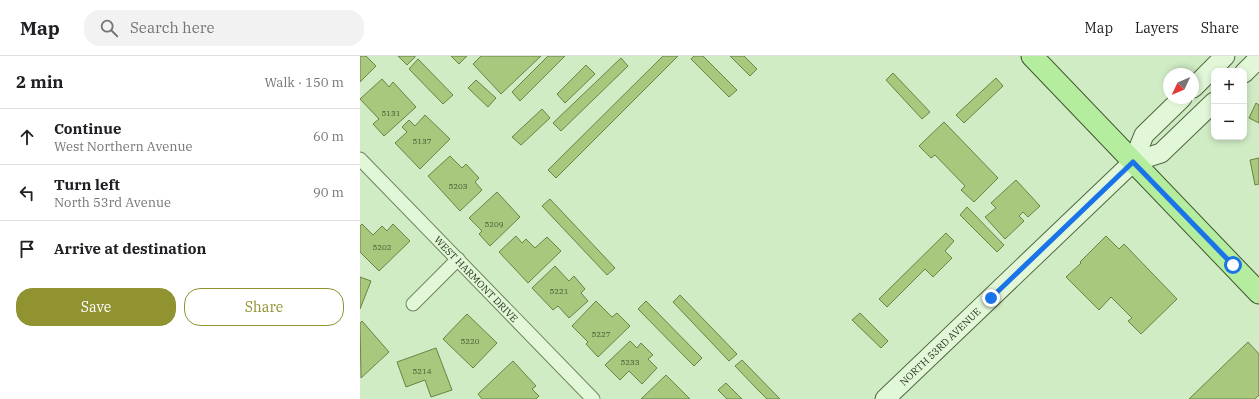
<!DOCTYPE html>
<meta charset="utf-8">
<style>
body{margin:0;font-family:"IBM Plex Serif",serif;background:#f2f2f2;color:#202124}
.controls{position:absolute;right:12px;top:12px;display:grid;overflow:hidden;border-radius:8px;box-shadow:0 2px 6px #0003}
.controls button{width:36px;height:36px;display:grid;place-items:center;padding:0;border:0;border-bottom:1px solid #e0e0e0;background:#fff;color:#202124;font:20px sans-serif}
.compass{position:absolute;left:803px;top:12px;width:36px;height:36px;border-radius:50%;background:#fff;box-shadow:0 2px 6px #0003;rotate:226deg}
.stop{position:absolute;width:12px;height:12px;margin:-9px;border:3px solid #1a73e8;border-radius:50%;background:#fff}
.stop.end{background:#1a73e8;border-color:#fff;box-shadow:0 1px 4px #0008}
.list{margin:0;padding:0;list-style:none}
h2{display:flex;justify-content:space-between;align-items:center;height:52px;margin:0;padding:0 16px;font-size:17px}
h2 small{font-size:13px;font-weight:400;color:#757577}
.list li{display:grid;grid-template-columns:26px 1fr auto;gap:12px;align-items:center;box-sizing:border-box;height:56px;padding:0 16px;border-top:1px solid #e0e0e0}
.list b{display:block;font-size:15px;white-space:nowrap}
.list p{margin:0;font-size:13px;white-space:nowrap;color:#757577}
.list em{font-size:13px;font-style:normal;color:#757577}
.actions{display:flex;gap:8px;padding:12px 16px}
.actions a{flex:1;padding:9px 0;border:1px solid #90932f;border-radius:16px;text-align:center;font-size:14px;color:#90932f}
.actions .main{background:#90932f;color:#fff}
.icon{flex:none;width:22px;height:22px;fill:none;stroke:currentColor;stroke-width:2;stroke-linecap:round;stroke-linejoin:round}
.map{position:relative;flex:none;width:899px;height:343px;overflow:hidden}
header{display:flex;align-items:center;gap:24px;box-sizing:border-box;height:56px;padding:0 20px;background:#fff;border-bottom:1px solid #e0e0e0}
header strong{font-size:19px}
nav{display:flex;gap:22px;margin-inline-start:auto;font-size:14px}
.search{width:280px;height:36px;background:#f2f2f2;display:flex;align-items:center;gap:10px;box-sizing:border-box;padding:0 14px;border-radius:16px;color:#757577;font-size:15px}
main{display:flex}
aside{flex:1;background:#fff}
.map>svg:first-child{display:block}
.building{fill:#a7c87d;stroke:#698443}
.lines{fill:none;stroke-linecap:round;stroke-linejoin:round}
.street-casing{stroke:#6f865c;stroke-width:15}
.secondary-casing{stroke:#52683f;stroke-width:21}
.primary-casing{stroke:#425430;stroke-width:23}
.street{stroke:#e1f7d8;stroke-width:13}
.secondary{stroke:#e1f7d8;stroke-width:19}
.primary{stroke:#b5ed9f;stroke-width:21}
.route{stroke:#1a73e8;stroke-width:5}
.labels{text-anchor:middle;stroke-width:3;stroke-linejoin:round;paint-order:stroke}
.number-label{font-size:8px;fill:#4a5b36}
.street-label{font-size:10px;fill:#2b371f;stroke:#ddf4d5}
</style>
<header>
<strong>Map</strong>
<div class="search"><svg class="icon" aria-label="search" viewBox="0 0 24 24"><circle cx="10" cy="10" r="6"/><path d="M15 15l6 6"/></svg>Search here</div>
<nav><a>Map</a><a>Layers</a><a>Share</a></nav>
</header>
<main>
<aside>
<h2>2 min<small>Walk · 150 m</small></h2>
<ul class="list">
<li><svg class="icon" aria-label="ahead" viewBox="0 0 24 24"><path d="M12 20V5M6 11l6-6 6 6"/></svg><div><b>Continue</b><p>West Northern Avenue</p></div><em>60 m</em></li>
<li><svg class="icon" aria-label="left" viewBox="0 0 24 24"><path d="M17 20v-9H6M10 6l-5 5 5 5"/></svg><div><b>Turn left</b><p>North 53rd Avenue</p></div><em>90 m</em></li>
<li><svg class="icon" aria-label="arrive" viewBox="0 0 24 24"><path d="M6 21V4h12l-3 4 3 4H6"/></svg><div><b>Arrive at destination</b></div></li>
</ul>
<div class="actions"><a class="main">Save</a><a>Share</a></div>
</aside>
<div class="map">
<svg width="899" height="343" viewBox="0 0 899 343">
<rect width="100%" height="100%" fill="#d0ecc5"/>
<g class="building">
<polygon points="0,0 6,0 16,10 0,26"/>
<polygon points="38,0 55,0 55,1 47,9"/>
<polygon points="91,0 107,0 99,8"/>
<polygon points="121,0 181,0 141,38 113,8"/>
<polygon points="188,0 205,0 160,45 152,36"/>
<polygon points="303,0 318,0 196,122 188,114"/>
<polygon points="334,0 343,0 377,34 369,41 331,3"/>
<polygon points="370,0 384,0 397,13 390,20"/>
<polygon points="261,2 268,10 201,75 193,67"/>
<polygon points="58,3 93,39 83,48 49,13"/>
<polygon points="226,9 235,18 205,47 197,38"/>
<polygon points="533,17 570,56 562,63 526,24"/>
<polygon points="636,22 643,30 604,67 596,59"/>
<polygon points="22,23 29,31 33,26 56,51 24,80 13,68 19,63 0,43"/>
<polygon points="116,24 136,42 128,51 108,32"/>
<polygon points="896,47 899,49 899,67 889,62"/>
<polygon points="182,53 190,62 161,89 152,81"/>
<polygon points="65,59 90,83 60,113 35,87 47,76 42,71 49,64 55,70"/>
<polygon points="584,66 638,122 614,146 601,134 605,130 575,99 571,102 559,90"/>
<polygon points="90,100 102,112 106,108 119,122 115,126 122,134 100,155 68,120"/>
<polygon points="899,102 899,128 895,129 890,104"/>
<polygon points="656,124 680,150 668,161 663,156 659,160 664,165 645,183 625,161 636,152 631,147"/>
<polygon points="137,136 160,161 130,190 119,178 122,175 109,162"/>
<polygon points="190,143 255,212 247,219 182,150"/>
<polygon points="607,151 644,189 637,196 600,159"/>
<polygon points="2,168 13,179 22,170 27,175 33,168 50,185 19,215 0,196 0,170"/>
<polygon points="586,177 594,185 585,195 592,202 573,221 565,213 527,251 519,243"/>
<polygon points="156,180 162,187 166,183 175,192 187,181 201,195 168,227 139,196"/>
<polygon points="746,180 759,193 764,188 817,243 781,278 768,265 772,262 751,241 739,254 706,221 721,207 720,206"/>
<polygon points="195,210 209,225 214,220 225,233 221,237 228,245 209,262 198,250 193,254 172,232"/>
<polygon points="0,221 11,225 0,253"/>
<polygon points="320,239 377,298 369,305 313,246"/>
<polygon points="236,245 252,261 257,257 270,270 238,301 226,288 228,286 212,270"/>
<polygon points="286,245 342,302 334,310 278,253"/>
<polygon points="500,257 528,285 521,292 492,264"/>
<polygon points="107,258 137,287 113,312 83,283"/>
<polygon points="2,265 29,296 1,322 0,267"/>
<polygon points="270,285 277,292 281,287 293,299 288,303 297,312 282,328 269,315 260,324 245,309"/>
<polygon points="888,286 899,298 899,339 895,343 829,343"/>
<polygon points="76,292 92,334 71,341 65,324 46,331 37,306"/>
<polygon points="382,304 420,343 407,343 398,334 375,310"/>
<polygon points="153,305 176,330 172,333 179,340 176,343 122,343 118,338"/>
<polygon points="306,319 330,343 281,343"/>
<polygon points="366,327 382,343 367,343 358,334"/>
</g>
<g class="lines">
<g class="street-casing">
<g id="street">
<path id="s1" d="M0 103 233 343"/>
<polyline points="53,248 98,203"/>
</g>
</g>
<g class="secondary-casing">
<g id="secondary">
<polyline points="884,17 899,2"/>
<polyline points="833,32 865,0"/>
<polyline points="773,106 801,97 854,46"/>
<path id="s2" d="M525 343 773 106 784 79 822 42"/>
</g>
</g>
<g class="primary-casing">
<polyline id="primary" points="672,0 899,237"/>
</g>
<use href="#street" class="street"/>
<use href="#secondary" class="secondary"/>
<use href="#primary" class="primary"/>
</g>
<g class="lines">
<polyline class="route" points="631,242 773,106 873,209"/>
</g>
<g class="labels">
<g class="number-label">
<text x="31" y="60">5131</text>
<text x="62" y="88">5137</text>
<text x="98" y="133">5203</text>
<text x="134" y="171">5209</text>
<text x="22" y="194">5202</text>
<text x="199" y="238">5221</text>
<text x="241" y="281">5227</text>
<text x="110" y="288">5220</text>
<text x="270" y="309">5233</text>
<text x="62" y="318">5214</text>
</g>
<g class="street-label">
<text dy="4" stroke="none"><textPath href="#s1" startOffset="167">WEST HARMONT DRIVE</textPath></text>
<text dy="4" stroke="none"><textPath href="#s2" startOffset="76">NORTH 53RD AVENUE</textPath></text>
</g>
</g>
</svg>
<div class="controls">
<button>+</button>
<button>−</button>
</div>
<svg class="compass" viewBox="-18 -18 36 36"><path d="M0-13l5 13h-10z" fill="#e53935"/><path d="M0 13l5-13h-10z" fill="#757577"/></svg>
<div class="stop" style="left:873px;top:209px"></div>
<div class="stop end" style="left:631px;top:242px"></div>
</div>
</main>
